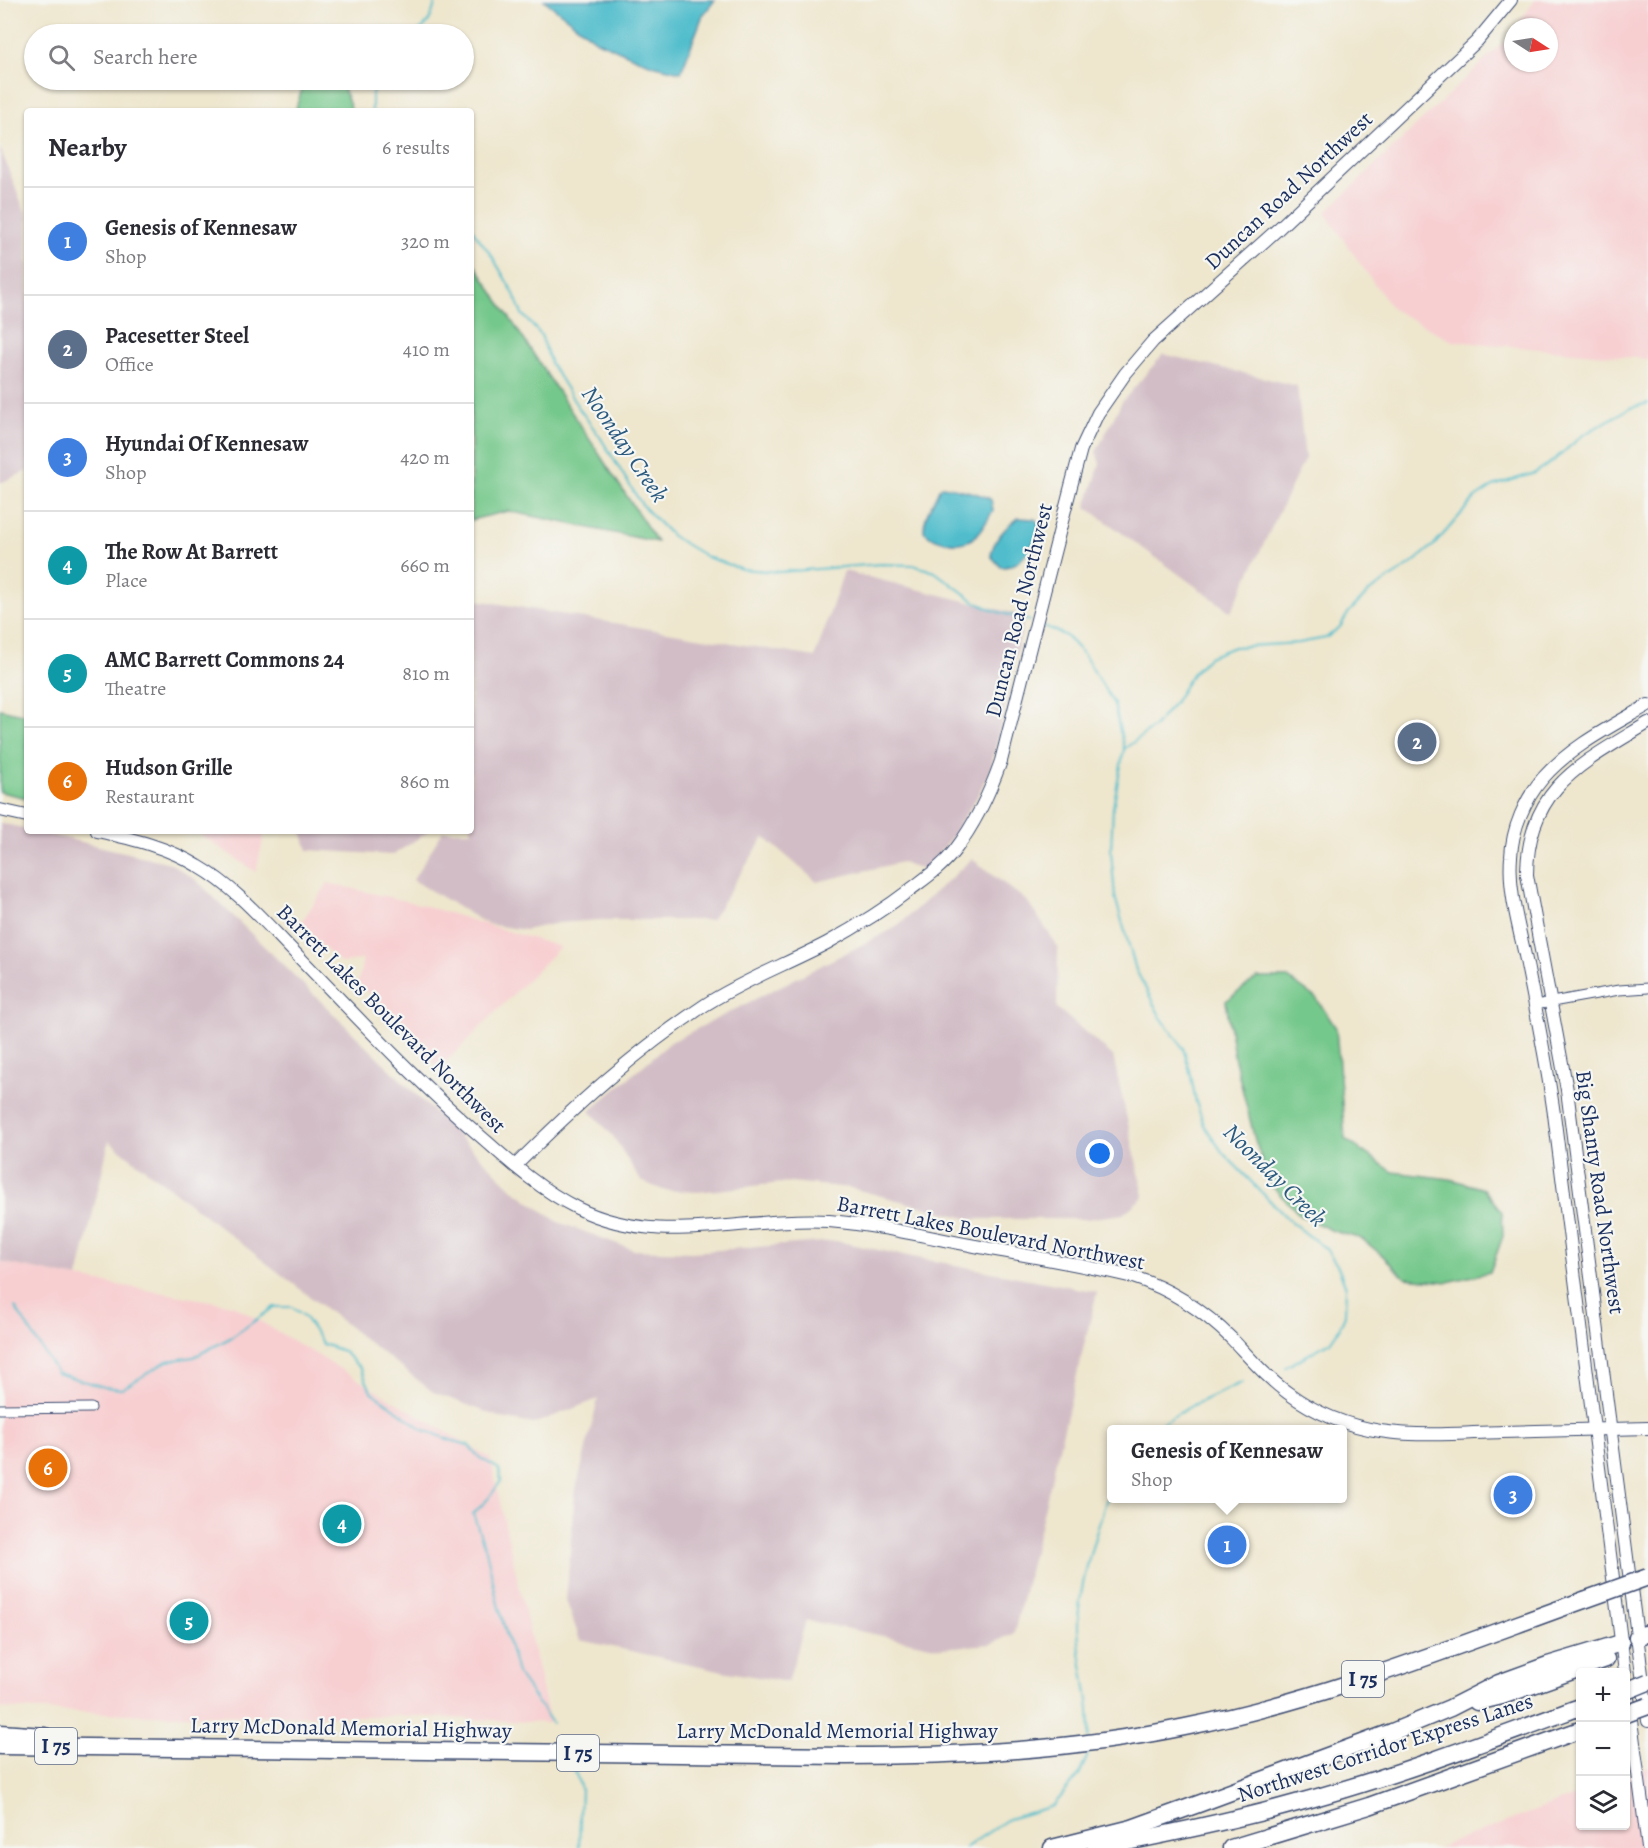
<!DOCTYPE html>
<meta charset="utf-8">
<style>
body{margin:0;font-family:Alegreya,serif;background:#f7f7f7;color:#2b2b33}
.controls{position:absolute;right:18px;bottom:18px;display:grid;overflow:hidden;border-radius:6px;box-shadow:0 2px 4px #0004}
.controls button{width:54px;height:54px;display:grid;place-items:center;padding:0;border:0;border-bottom:2px solid #e1e1e2;background:#fff;color:#2b2b33;font:30px sans-serif}
.compass{position:absolute;left:1504px;top:18px;width:54px;height:54px;border-radius:50%;background:#fff;box-shadow:0 2px 4px #0004;rotate:102deg}
.you{position:absolute;left:1100px;top:1154px;width:21px;height:21px;margin:-15px;border:4px solid #fff;border-radius:50%;background:#1a73e8;box-shadow:0 0 0 9px #1a73e833}
.badge{display:grid;place-items:center;width:39px;height:39px;border-radius:50%;background:#b5179e;color:#fff;font-size:20px;font-weight:700}
.pin{position:absolute;translate:-50% -50%;border:3px solid #fff;box-shadow:0 2px 6px #0006}
.popup{position:absolute;left:1107px;top:1425px;width:240px;height:78px;box-sizing:border-box;display:grid;place-content:center;border-radius:6px;background:#fff;filter:drop-shadow(0 2px 4px #0005);font-size:20px;white-space:nowrap;color:#7c7c81}
.popup b{font-size:22px;color:#2b2b33}
.popup::after{content:'';position:absolute;left:50%;top:100%;margin-left:-12px;border:12px solid transparent;border-top-color:#fff}
.list{margin:0;padding:0;list-style:none}
h2{display:flex;justify-content:space-between;align-items:center;height:78px;margin:0;padding:0 24px;font-size:26px}
h2 small{font-size:20px;font-weight:400;color:#7c7c81}
.list li{display:grid;grid-template-columns:39px 1fr auto;gap:18px;align-items:center;box-sizing:border-box;height:108px;padding:0 24px;border-top:2px solid #e1e1e2}
.list b{display:block;font-size:22px;white-space:nowrap}
.list p{margin:0;font-size:20px;white-space:nowrap;color:#7c7c81}
.list em{font-size:20px;font-style:normal;color:#7c7c81}
.icon{flex:none;width:33px;height:33px;fill:none;stroke:currentColor;stroke-width:2;stroke-linecap:round;stroke-linejoin:round}
.map{position:relative;flex:none;width:1648px;height:1848px;overflow:hidden}
.search{position:absolute;background:#fff;box-shadow:0 2px 4px #0004;left:24px;top:24px;width:450px;height:66px;display:flex;align-items:center;gap:15px;box-sizing:border-box;padding:0 21px;border-radius:33px;color:#7c7c81;font-size:22px}
.panel{position:absolute;background:#fff;box-shadow:0 2px 4px #0004;left:24px;top:108px;width:450px;height:726px;border-radius:6px}
.map>svg:first-child{display:block}
.built{fill:#f7cfd1}
.industrial{fill:#d2bdc6}
.green{fill:#74c88b;stroke:#487c74;stroke-width:1.5}
.water{fill:#51bdcc;stroke:#367695;stroke-width:1.5}
.lines{fill:none;stroke-linecap:round;stroke-linejoin:round}
.stream{stroke:#51bdcc;stroke-width:2}
.street-casing{stroke:#3b4a6f;stroke-width:11}
.secondary-casing{stroke:#3b4a6f;stroke-width:14}
.highway-casing{stroke:#3b4a6f;stroke-width:19}
.street{stroke:#fff;stroke-width:9}
.secondary{stroke:#fff;stroke-width:12}
.highway{stroke:#fff;stroke-width:16}
.highway-bridge-casing{stroke:#3b4a6f;stroke-width:19;stroke-linecap:butt}
.highway-bridge{stroke:#fff;stroke-width:16}
.labels{text-anchor:middle;stroke-width:4.5;stroke-linejoin:round;paint-order:stroke}
.shield{fill:#f6f6f2;stroke:#5d6b8a;stroke-width:1.5}
.shield-label{font-size:21px;font-weight:bold;fill:#1b2f5e}
.street-label{font-size:22px;fill:#1b2f5e;stroke:#f6f6f2}
.water-label{font-size:24px;font-style:italic;fill:#2b5a7f;stroke:#f6f6f2}
</style>
<div class="map">
<svg width="1648" height="1848" viewBox="0 0 1648 1848">
<rect width="100%" height="100%" fill="#f6f6f2"/>
<filter id="ink" filterUnits="userSpaceOnUse"><feTurbulence type="fractalNoise" baseFrequency=".0167" numOctaves="2"/><feDisplacementMap in="SourceGraphic" scale="12" xChannelSelector="R" yChannelSelector="G"/><feConvolveMatrix kernelMatrix="1 2 1 2 8 2 1 2 1" color-interpolation-filters="sRGB"/></filter>
<filter id="wash" filterUnits="userSpaceOnUse"><feTurbulence type="fractalNoise" baseFrequency=".008" numOctaves="4" result="noise"/><feDisplacementMap in="SourceGraphic" scale="24" xChannelSelector="R" yChannelSelector="G"/><feGaussianBlur stdDeviation="1.35" result="paint"/><feColorMatrix in="noise" values="0 0 0 0 0 0 0 0 0 0 0 0 0 0 0 0 0 1.4 0 .05"/><feComposite in="paint" operator="in"/></filter>
<g filter="url(#wash)">
<rect width="100%" height="100%" fill="#eee6cd"/>
<g class="built">
<polygon points="1535,0 1648,0 1648,359 1453,341 1392,309 1325,213 1508,38 1513,31 1513,63 1549,63 1549,27 1516,27"/>
<polygon points="197,831 265,831 256,872 203,836"/>
<polygon points="328,883 419,904 560,947 439,1069 395,1019 358,983 363,959 341,963 299,925"/>
<polygon points="0,1262 78,1278 233,1305 490,1458 550,1723 410,1716 148,1715 0,1708"/>
<polygon points="1648,1767 1648,1848 1437,1848 1580,1794 1580,1826 1626,1826 1626,1776"/>
</g>
<g class="industrial">
<polygon points="0,148 27,217 27,471 0,483"/>
<polygon points="1163,354 1297,386 1305,458 1231,612 1086,507 1100,464 1096,452 1122,402"/>
<polygon points="844,571 1025,616 991,767 977,797 950,839 924,870 902,862 817,882 764,837 711,920 600,920 558,923 525,930 487,924 413,880 443,831 471,831 471,599 815,657"/>
<polygon points="0,823 27,829 27,831 35,831 170,863 196,880 515,1191 558,1222 634,1250 692,1252 836,1241 897,1254 1097,1292 1014,1633 991,1644 940,1648 806,1620 788,1682 728,1672 580,1640 566,1600 575,1494 598,1399 533,1424 502,1418 433,1392 109,1141 78,1278 0,1262"/>
<polygon points="302,831 429,831 393,855 308,850"/>
<polygon points="972,859 1028,902 1058,947 1057,1008 1113,1056 1144,1196 1123,1214 1086,1219 970,1219 851,1188 791,1182 698,1192 663,1190 641,1181 613,1136 590,1111 671,1042 895,928"/>
</g>
<g class="green">
<polygon points="305,80 327,80 342,84 352,111 295,111"/>
<polygon points="471,259 657,542 508,511 471,520"/>
<polygon points="0,709 27,715 27,798 0,792"/>
<polygon points="1257,978 1288,978 1317,999 1336,1028 1345,1139 1393,1172 1450,1179 1484,1189 1502,1212 1503,1236 1490,1272 1448,1282 1405,1278 1383,1256 1362,1239 1333,1231 1301,1216 1270,1184 1255,1140 1234,1056 1226,1001"/>
</g>
<g class="water">
<polygon points="544,0 715,0 703,15 681,72 652,65 597,41"/>
<path d="M942 486C951 487 987 495 991 500L993 510C982 531 973 548 946 542 938 540 930 538 924 531 923 517 934 502 939 489Z"/>
<path d="M1018 518 1035 519 1039 524C1038 542 1020 569 1001 567L991 556C992 542 1006 526 1018 518Z"/>
</g>
<g class="lines">
<g class="stream">
<path d="M414 34C430 24 431 19 436 0"/>
<polyline points="372,111 372,93 382,80"/>
<polyline points="471,228 492,256 514,294 522,314 541,335 551,364 578,407 600,437 642,505 672,536 707,557 742,569 779,572 881,564 913,565 935,572 977,603 995,611 1030,621"/>
<polyline points="1044,626 1066,636 1084,655 1114,704 1124,749 1113,807 1111,851 1115,897 1136,970 1160,1016 1183,1048 1190,1071 1196,1102 1204,1125 1223,1153 1290,1221 1326,1249 1337,1265 1346,1287 1345,1315 1339,1329 1330,1342 1286,1367"/>
<polyline points="1124,749 1154,727 1174,703 1192,674 1209,657 1234,647 1299,643 1326,638 1340,627 1349,612 1369,592 1410,565 1434,545 1475,498 1493,486 1535,473 1553,461 1583,435 1630,408 1648,403"/>
<polyline points="15,1307 57,1373 104,1387 122,1389 167,1361 194,1357 232,1337 274,1307 292,1307 304,1316 323,1344 343,1351 361,1369 371,1391 422,1429 450,1440 468,1445 480,1458 499,1469 501,1481 488,1499 473,1514 486,1550 498,1604 517,1673 552,1723"/>
<polyline points="1150,1430 1193,1405 1243,1382"/>
<path d="M1089 1737C1093 1698 1077 1662 1078 1623 1079 1580 1100 1523 1112 1481"/>
<polyline points="574,1768 581,1789 579,1848"/>
<polyline points="965,1848 1008,1819 1053,1806 1079,1775 1087,1757 1088,1748"/>
</g>
</g>
</g>
<g filter="url(#ink)">
<g class="lines">
<g class="street-casing">
<g id="street">
<polyline points="1535,1005 1619,990 1648,988"/>
<polyline points="0,1409 91,1408"/>
</g>
</g>
<g class="secondary-casing">
<g id="secondary">
<path d="M1648 723C1583 763 1527 787 1527 875L1567 1090 1648 1721"/>
<polyline points="0,810 27,816"/>
<path d="M97 831C133 839 167 847 198 866 238 889 267 925 299 957 360 1020 419 1084 486 1141 514 1166 543 1191 577 1208 660 1249 742 1216 829 1221 878 1225 927 1237 975 1246 1028 1256 1081 1264 1133 1277 1171 1289 1204 1311 1232 1339 1250 1358 1267 1378 1288 1393 1356 1443 1423 1435 1502 1432 1551 1431 1599 1429 1648 1428"/>
<path d="M515 1166C575 1106 634 1052 705 1005 744 980 787 964 827 943 856 927 885 909 911 889 927 877 943 866 955 850 975 824 990 792 1001 761L1071 486 1081 449 1098 413 1125 374 1153 341 1278 229 1477 41 1511 0"/>
<path d="M1625 1672 1554 1114C1547 1064 1537 1015 1527 965 1520 930 1508 893 1511 857 1512 829 1525 799 1543 778 1571 746 1612 726 1648 705"/>
<polyline points="1626,1683 1648,1848"/>
</g>
</g>
<g class="highway-casing">
<g id="highway">
<polyline points="1637,1637 1648,1633"/>
<polyline points="1477,1702 1502,1696 1606,1659"/>
<polyline points="0,1733 45,1736"/>
<path d="M0 1746 846 1756C960 1756 1073 1750 1185 1727 1322 1700 1453 1647 1584 1600"/>
<polyline points="1052,1848 1132,1828 1201,1803 1392,1732 1450,1708 1499,1683 1548,1665 1621,1643"/>
<path d="M1096 1848C1164 1835 1233 1821 1300 1802 1395 1776 1488 1741 1580 1707"/>
<polyline points="1231,1848 1369,1806 1580,1730"/>
</g>
</g>
<use href="#street" class="street"/>
<use href="#secondary" class="secondary"/>
<use href="#highway" class="highway"/>
<g class="highway-bridge-casing">
<g id="highway-bridge">
<polyline points="1584,1600 1648,1577"/>
<polyline points="1626,1691 1648,1682"/>
<polyline points="1626,1714 1648,1706"/>
</g>
</g>
<use href="#highway-bridge" class="highway-bridge"/>
</g>
</g>
<g class="labels">
<g class="shield">
<rect x="1342" y="1661" width="42" height="36" rx="4.5"/>
<rect x="35" y="1728" width="42" height="36" rx="4.5"/>
<rect x="557" y="1735" width="42" height="36" rx="4.5"/>
</g>
<g class="shield-label">
<text x="1363" y="1686">I 75</text>
<text x="56" y="1753">I 75</text>
<text x="578" y="1760">I 75</text>
</g>
<g class="street-label">
<text transform="translate(1288 190) rotate(-43)" y="8">Duncan Road Northwest</text>
<text transform="translate(1018 610) rotate(-76)" y="8">Duncan Road Northwest</text>
<text transform="translate(392 1018) rotate(45)" y="8">Barrett Lakes Boulevard Northwest</text>
<text transform="translate(1601 1192) rotate(82)" y="8">Big Shanty Road Northwest</text>
<text transform="translate(991 1232) rotate(11)" y="8">Barrett Lakes Boulevard Northwest</text>
<text transform="translate(351 1727) rotate(1)" y="8">Larry McDonald Memorial Highway</text>
<text x="837" y="1738">Larry McDonald Memorial Highway</text>
<text transform="translate(1385 1747) rotate(-18)" y="8">Northwest Corridor Express Lanes</text>
</g>
<g class="water-label">
<text transform="translate(625 444) rotate(56)" y="8">Noonday Creek</text>
<text transform="translate(1275 1175) rotate(45)" y="8">Noonday Creek</text>
</g>
</g>
</svg>
<div class="controls">
<button>+</button>
<button>−</button>
<button><svg class="icon" aria-label="layers" viewBox="0 0 24 24"><path d="M12 4l9 5-9 5-9-5zM3 14l9 5 9-5"/></svg></button>
</div>
<svg class="compass" viewBox="-18 -18 36 36"><path d="M0-13l5 13h-10z" fill="#e53935"/><path d="M0 13l5-13h-10z" fill="#7c7c81"/></svg>
<div class="you"></div>
<div class="pin badge" style="left:1227px;top:1545px;background:#3f7fe0">1</div>
<div class="popup"><b>Genesis of Kennesaw</b>Shop</div>
<div class="pin badge" style="left:1417px;top:742px;background:#5c6f8a">2</div>
<div class="pin badge" style="left:1513px;top:1495px;background:#3f7fe0">3</div>
<div class="pin badge" style="left:342px;top:1524px;background:#0f9aa8">4</div>
<div class="pin badge" style="left:189px;top:1621px;background:#0f9aa8">5</div>
<div class="pin badge" style="left:48px;top:1468px;background:#e8710a">6</div>
<div class="search"><svg class="icon" aria-label="search" viewBox="0 0 24 24"><circle cx="10" cy="10" r="6"/><path d="M15 15l6 6"/></svg>Search here</div>
<section class="panel">
<h2>Nearby<small>6 results</small></h2>
<ul class="list">
<li><span class="badge" style="background:#3f7fe0">1</span><div><b>Genesis of Kennesaw</b><p>Shop</p></div><em>320 m</em></li>
<li><span class="badge" style="background:#5c6f8a">2</span><div><b>Pacesetter Steel</b><p>Office</p></div><em>410 m</em></li>
<li><span class="badge" style="background:#3f7fe0">3</span><div><b>Hyundai Of Kennesaw</b><p>Shop</p></div><em>420 m</em></li>
<li><span class="badge" style="background:#0f9aa8">4</span><div><b>The Row At Barrett</b><p>Place</p></div><em>660 m</em></li>
<li><span class="badge" style="background:#0f9aa8">5</span><div><b>AMC Barrett Commons 24</b><p>Theatre</p></div><em>810 m</em></li>
<li><span class="badge" style="background:#e8710a">6</span><div><b>Hudson Grille</b><p>Restaurant</p></div><em>860 m</em></li>
</ul>
</section>
</div>
